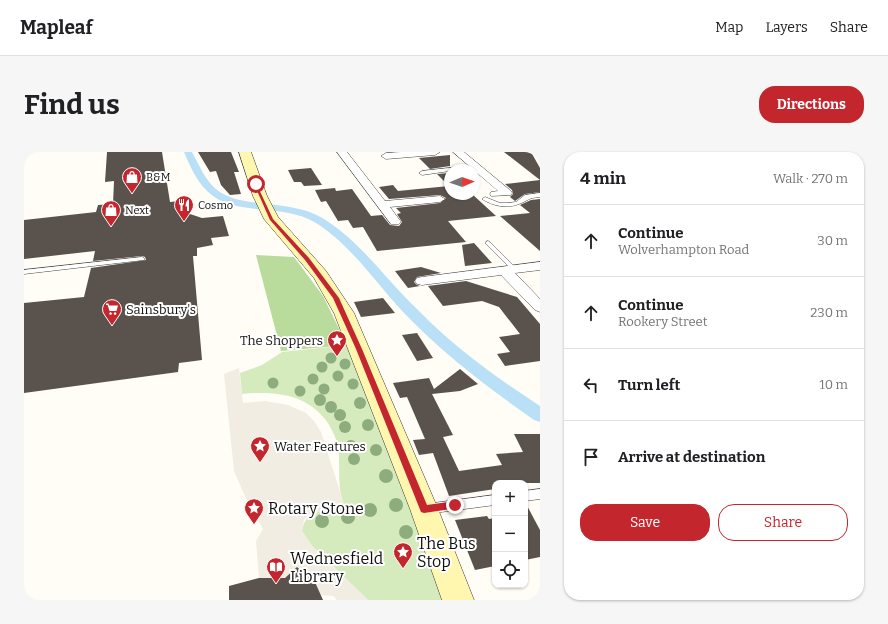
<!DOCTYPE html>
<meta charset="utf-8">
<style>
body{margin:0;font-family:Bitter,serif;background:#f6f6f6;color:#202124}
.controls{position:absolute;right:12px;bottom:12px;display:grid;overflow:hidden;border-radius:8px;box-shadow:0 1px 3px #0004}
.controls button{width:36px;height:36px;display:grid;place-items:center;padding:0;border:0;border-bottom:1px solid #e0e0e0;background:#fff;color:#202124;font:20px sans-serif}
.compass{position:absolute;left:420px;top:12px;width:36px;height:36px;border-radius:50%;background:#fff;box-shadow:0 1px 3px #0004;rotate:88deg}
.stop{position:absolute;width:12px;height:12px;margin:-9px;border:3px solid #c4262e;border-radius:50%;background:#fff}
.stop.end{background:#c4262e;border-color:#fff;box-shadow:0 1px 4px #0008}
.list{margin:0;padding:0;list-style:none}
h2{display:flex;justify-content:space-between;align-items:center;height:52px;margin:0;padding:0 16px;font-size:17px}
h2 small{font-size:13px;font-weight:400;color:#757577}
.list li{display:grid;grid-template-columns:26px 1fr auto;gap:12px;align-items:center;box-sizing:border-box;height:72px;padding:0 16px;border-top:1px solid #e0e0e0}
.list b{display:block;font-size:15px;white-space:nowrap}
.list p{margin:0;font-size:13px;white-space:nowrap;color:#757577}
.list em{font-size:13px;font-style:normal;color:#757577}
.actions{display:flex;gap:8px;padding:12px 16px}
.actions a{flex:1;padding:9px 0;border:1px solid #c4262e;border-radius:16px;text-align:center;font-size:14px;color:#c4262e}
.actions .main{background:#c4262e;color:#fff}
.icon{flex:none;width:22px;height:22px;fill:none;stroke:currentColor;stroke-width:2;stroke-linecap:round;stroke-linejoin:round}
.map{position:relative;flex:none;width:516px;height:448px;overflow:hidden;border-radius:16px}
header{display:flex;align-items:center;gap:24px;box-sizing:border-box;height:56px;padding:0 20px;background:#fff;border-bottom:1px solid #e0e0e0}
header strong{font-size:19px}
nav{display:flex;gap:22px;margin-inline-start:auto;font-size:14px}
.intro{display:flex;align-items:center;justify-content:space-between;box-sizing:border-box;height:96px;padding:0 24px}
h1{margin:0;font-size:28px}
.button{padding:10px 18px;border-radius:16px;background:#c4262e;color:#fff;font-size:14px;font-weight:700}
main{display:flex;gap:24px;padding:0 24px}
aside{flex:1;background:#fff;border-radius:16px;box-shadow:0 1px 3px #0004}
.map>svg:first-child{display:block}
.green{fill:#d5ebbd}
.forest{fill:#b9dc9c}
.plaza{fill:#f1ede2}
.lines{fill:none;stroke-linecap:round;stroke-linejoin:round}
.canal{fill:#b9e0f7;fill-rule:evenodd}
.building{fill:#5a524d}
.lane-casing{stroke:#444;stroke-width:1}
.street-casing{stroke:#444;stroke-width:1}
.secondary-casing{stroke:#333;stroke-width:1}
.lane{fill:#fff;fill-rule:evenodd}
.street{fill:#fff;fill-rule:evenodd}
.secondary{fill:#fff6b0;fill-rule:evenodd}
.tree{fill:#8dad7f}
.route{fill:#c4262e}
.labels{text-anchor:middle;stroke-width:4;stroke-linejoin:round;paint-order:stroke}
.far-poi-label{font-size:11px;fill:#111;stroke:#fff;text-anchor:start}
.poi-label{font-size:13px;fill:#111;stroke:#fff;text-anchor:start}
.near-poi-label{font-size:16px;fill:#111;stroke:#fff;text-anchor:start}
</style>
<header>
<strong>Mapleaf</strong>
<nav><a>Map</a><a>Layers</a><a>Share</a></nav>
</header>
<div class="intro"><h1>Find us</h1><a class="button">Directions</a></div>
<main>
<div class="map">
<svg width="516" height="448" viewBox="0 0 516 448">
<rect width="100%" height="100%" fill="#fffdf5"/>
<path class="green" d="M323 193 412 423 418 448H344L288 394 278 379C282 355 302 360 321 355 312 334 317 316 314 295 312 285 307 275 301 267 280 241 249 239 218 242L216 221 238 213 258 200Z"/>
<polygon class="forest" points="232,103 270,105 299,144 323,193 257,199"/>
<polygon class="plaza" points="215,216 219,251 241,249 264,253 282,261 290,269 297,280 321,355 288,361 280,368 278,379 288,394 344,448 313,448 309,444 297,443 291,430 273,415 261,426 235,426 232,389 239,377 220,342 210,319 200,222"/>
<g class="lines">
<path class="canal" d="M160 0H168C175 13 181 28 193 38 219 58 267 46 300 67 337 90 363 129 395 159 431 196 473 226 516 254V270L510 268C466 237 423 205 385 166 354 135 330 95 292 71 259 50 210 66 183 39 172 28 166 14 160 0Z"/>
</g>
<g class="building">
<polygon points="83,0 138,0 146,50 155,49 157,59 178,66 199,64 205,84 187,86 189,93 173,96 173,104 169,104 178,208 155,211 154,220 0,241 0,151 60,145 67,116 122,108 121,105 118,104 69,109 71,99 0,107 0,68 72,60 74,53 89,52 90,29 81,30"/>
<polygon points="174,0 207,0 215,20 210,20 217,42 206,43 197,33 192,19 186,20"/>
<polygon points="480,0 507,0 516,16 516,28"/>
<polygon points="426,3 426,14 406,17 395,6"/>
<polygon points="287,16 298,33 280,34 277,30 270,30 264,18"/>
<polygon points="426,21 426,42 448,42 472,64 424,69 442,90 353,99 339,75 329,76 324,68 314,69 302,49 297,50 291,38 311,36 312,39 328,37 347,64 358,63 366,73 375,74 378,70 373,62 377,61 372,56 416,51 422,46 416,43 365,47 355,35 369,33 374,39 425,34 413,22"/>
<polygon points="516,28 516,40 501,42 491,49 486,45 489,42 488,38 481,32"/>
<polygon points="516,47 516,99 476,64 506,61 496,53 507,48"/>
<polygon points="450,91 468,111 441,114 438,93"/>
<polygon points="397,115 417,121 393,125 390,130 393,133 396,134 384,136 371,119"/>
<polygon points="442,129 493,145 516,172 516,209 481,214 473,202 486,200 475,185 496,182 475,155 458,149 419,154 404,134"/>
<polygon points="359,146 371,161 337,165 330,150"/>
<polygon points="393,181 409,206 393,209 378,183"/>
<polygon points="436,217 454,232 436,239 408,242 429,283 419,285 435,319 478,313 472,302 499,300 490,282 516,282 516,331 471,331 471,337 425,344 409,301 395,303 389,288 401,287 383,245 376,246 369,231 405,226 410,237"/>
<polygon points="501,350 516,378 516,405 501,408"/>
<polygon points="463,364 465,367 471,366 471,414 451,418 431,368"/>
<polygon points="273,415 291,430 299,448 205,448 205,434 235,426 261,426"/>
</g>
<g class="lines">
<g class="lane-casing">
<g id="lane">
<polygon points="452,13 455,15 454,16 426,18 426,19 398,23 395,21 398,19"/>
<path d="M516 41V45C503 46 506 48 495 52 483 57 469 54 458 47L461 45 476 51H483L492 50 501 43Z"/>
<polygon points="464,89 466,90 492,116 492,118 488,118 462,92 462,90"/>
<polygon points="118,105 120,106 120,108 0,122 0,118"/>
<polygon points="516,337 516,347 501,349 501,339"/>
<polygon points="471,343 471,353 402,362 398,361 396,357 398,353 402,352"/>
</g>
</g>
<g class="street-casing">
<g id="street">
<polygon points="313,0 323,0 361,49 416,44 421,47 416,50 366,55 377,70 375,72 367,72"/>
<polygon points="377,0 416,0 411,3 362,7 357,4 362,1"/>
<polygon points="429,0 440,0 487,39 488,41 487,43 467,44 466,42 467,40 474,39"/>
<polygon points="516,110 516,118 491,121 516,147 516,160 511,158 477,123 398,133 393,132 391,129 393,126 398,125"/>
</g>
</g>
<g class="secondary-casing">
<polygon id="secondary" points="215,0 227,0 243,44 254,65 302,119 330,161 414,357 450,448 418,448 386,357 310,161 290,126 240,67 229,44"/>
</g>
<use href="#lane" class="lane"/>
<use href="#street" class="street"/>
<use href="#secondary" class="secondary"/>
</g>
<g class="tree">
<circle cx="307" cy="206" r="5.5"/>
<circle cx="321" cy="212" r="5.5"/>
<circle cx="298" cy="215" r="5.5"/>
<circle cx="314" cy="224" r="5.5"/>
<circle cx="289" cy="227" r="5.5"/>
<circle cx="249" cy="231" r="5.5"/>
<circle cx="329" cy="232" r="5.5"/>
<circle cx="300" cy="237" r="5.5"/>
<circle cx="276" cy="239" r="5.5"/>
<circle cx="296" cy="248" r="6"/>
<circle cx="336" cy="251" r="6"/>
<circle cx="307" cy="255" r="6"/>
<circle cx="316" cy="263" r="6"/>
<circle cx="344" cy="273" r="6"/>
<circle cx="321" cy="275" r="6"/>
<circle cx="327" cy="294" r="6"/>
<circle cx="352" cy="298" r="6"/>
<circle cx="330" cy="307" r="6"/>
<circle cx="362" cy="324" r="7"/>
<circle cx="372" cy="353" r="7"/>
<circle cx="346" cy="358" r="7"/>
<circle cx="324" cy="365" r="7"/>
<circle cx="298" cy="369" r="7"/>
<circle cx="382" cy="380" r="7"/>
</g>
<polygon class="route" points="232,31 249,67 285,106 315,146 338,197 403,353 431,349 434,350 434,356 400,361 397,360 332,197 309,146 281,108 246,68 230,32"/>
<defs>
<g id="shop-pin" transform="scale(1)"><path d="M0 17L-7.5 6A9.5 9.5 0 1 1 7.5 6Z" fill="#c4262e" stroke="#fff"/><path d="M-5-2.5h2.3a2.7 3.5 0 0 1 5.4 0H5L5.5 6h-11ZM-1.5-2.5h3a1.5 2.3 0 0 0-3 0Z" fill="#fff"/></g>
<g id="restaurant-pin" transform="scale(1)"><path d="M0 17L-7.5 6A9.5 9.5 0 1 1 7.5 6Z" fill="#c4262e" stroke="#fff"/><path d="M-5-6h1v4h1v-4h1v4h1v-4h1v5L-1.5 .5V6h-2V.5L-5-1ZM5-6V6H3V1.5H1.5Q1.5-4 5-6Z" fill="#fff"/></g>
<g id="supermarket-pin" transform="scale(1)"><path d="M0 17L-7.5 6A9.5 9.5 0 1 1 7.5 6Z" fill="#c4262e" stroke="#fff"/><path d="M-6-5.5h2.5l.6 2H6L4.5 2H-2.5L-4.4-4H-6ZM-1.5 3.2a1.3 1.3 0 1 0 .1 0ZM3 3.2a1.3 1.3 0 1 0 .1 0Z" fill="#fff"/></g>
<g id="sight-pin" transform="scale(1)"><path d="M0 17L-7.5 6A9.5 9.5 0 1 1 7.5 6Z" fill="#c4262e" stroke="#fff"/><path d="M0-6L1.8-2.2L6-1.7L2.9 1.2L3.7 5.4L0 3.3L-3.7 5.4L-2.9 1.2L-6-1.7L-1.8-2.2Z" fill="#fff"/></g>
<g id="library-pin" transform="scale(1)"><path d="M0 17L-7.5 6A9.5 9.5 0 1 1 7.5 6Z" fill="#c4262e" stroke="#fff"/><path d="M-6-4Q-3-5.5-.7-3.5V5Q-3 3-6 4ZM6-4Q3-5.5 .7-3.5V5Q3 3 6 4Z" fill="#fff"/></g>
</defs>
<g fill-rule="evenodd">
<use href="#shop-pin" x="108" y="25"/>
<use href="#restaurant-pin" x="160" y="53"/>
<use href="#shop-pin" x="87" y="58"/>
<use href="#supermarket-pin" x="88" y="157"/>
<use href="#sight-pin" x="313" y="188"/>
<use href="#sight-pin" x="236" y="294"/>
<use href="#sight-pin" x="230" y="356"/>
<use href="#sight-pin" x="379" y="400"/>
<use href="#library-pin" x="252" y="415"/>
</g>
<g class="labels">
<g class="far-poi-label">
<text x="122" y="29">B&amp;M</text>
<text x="174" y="57">Cosmo</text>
<text x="101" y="62">Next</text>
</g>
<g class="poi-label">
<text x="102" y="162">Sainsbury's</text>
<text x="299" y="193" text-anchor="end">The Shoppers</text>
<text x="250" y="299">Water Features</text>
</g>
<g class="near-poi-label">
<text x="244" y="362">Rotary Stone</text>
<text x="393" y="397">The Bus<tspan x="393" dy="18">Stop</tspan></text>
<text x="266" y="412">Wednesfield<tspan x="266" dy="18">Library</tspan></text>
</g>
</g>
</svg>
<div class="controls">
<button>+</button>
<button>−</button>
<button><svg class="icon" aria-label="locate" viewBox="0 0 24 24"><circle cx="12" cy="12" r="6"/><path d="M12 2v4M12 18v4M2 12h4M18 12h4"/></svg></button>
</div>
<svg class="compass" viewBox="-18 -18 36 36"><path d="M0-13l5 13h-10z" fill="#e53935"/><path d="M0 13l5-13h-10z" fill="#757577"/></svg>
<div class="stop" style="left:232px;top:32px"></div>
<div class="stop end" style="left:431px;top:353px"></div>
</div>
<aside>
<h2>4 min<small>Walk · 270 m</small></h2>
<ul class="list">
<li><svg class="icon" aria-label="ahead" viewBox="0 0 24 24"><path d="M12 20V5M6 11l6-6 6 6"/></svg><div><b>Continue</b><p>Wolverhampton Road</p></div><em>30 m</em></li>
<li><svg class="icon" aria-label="ahead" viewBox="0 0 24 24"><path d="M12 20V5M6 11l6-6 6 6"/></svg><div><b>Continue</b><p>Rookery Street</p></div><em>230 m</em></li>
<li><svg class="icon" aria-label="left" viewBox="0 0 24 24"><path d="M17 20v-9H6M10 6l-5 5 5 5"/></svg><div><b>Turn left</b></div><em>10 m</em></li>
<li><svg class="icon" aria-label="arrive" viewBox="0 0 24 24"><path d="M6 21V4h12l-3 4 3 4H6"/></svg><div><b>Arrive at destination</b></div></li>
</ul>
<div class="actions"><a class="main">Save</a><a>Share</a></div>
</aside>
</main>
